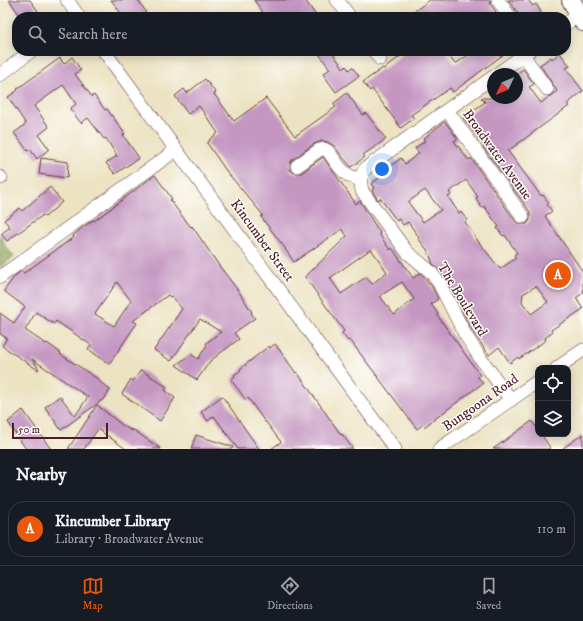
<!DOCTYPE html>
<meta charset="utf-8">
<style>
body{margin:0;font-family:"IM FELL DW Pica",serif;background:#20242c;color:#f1f3f6}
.controls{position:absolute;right:12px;bottom:12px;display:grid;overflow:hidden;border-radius:8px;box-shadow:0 2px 10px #0003}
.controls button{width:36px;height:36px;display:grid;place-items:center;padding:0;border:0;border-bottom:1px solid #363941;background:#171b24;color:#f1f3f6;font:20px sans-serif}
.compass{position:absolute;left:487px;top:68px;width:36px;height:36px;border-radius:50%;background:#171b24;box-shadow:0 2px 10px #0003;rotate:226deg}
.scale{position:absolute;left:12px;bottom:10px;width:96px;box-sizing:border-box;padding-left:4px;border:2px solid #4a1f2b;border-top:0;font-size:11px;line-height:14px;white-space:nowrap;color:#4a1f2b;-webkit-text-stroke:3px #fdfcf7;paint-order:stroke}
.you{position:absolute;left:382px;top:169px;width:14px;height:14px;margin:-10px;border:3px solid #fff;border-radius:50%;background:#1a73e8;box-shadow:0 0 0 6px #1a73e833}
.badge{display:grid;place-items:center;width:26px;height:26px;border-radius:50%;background:#ea580c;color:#fff;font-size:13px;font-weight:700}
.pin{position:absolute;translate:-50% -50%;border:2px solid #fff;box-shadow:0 1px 4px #0006}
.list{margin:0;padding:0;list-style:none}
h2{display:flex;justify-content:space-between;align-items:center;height:52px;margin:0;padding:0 16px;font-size:17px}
h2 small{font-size:13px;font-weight:400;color:#9ea1a6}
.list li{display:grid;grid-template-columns:26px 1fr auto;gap:12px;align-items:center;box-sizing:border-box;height:56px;margin:0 8px 8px;padding:0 8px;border:1px solid #363941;border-radius:16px}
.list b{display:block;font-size:15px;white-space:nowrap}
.list p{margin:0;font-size:13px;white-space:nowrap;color:#9ea1a6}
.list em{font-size:13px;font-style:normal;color:#9ea1a6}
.icon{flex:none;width:22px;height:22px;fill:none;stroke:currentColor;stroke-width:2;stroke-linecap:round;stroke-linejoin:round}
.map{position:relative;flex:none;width:583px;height:449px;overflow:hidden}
.search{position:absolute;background:#171b24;box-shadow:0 2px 10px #0003;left:12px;right:12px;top:12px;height:44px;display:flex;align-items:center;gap:10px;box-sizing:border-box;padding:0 14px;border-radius:16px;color:#9ea1a6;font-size:15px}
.sheet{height:116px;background:#171b24}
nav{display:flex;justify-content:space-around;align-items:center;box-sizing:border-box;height:56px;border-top:1px solid #363941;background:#171b24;font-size:11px;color:#9ea1a6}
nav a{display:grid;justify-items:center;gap:2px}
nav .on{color:#ea580c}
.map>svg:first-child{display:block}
.forest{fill:#8faa5c;stroke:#6c6444}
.building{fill:#c497c2;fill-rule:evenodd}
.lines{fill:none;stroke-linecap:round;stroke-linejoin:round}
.minor-casing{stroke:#623c42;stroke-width:14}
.secondary-casing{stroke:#623c42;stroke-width:20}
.minor{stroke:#fff;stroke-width:13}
.secondary{stroke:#fff;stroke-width:18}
.labels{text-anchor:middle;stroke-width:3;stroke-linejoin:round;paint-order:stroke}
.street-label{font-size:14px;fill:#4a1f2b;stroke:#fdfcf7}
</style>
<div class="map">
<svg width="583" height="449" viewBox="0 0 583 449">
<rect width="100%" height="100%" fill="#fdfcf7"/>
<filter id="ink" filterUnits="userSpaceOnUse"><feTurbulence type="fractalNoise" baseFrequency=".025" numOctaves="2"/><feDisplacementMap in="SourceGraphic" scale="8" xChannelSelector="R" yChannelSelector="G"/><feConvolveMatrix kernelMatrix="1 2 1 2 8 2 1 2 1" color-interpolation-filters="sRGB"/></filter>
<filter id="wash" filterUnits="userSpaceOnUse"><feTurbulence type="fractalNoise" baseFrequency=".012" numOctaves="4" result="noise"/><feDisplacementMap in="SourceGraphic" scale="16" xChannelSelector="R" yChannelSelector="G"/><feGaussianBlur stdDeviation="0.9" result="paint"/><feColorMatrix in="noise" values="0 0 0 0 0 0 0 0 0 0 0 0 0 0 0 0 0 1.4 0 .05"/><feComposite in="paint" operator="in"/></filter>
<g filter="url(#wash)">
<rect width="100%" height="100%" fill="#ece3c3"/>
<polygon class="forest" points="0,234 5,245 14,257 0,267"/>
<g id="blocks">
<g class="building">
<polygon points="9,0 30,0 42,17 21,17"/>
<polygon points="111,0 138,0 146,12 140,17 124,17"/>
<polygon points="254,0 305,0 317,17 266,17"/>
<polygon points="430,0 490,0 491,5 496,12 489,17 406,17"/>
<polygon points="508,0 528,0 533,6 536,4 541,12 539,14 541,17 518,17 517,12"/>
<polygon points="317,51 331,51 344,69 346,66 349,70 352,67 359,76 336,92 323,74 330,69"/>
<polygon points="407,51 445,51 455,64 474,51 508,51 453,92 450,88 411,115 414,118 401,128 372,89 370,91 363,82 383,68 384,69"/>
<path d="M560 53 570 66 566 68 583 91 567 104 569 106 508 151 541 196 543 195 549 203 547 205 552 211 545 216 583 272V293L576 298 583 309 551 330 552 332 545 338 546 340 519 359 518 357 510 363 499 347 489 355 473 332 446 279 433 264 428 251 418 238 419 237 408 222 403 225 399 219 397 221 380 198 378 200 373 192 372 190 374 188 371 184 391 169 390 167 401 158 405 164 419 153 415 148 425 141 423 139 444 122 446 123 458 139 454 141 467 158 470 160 471 158 516 222 520 224H527L530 220V212L483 147 484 146 463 118 485 102 481 98H517V74L523 69 534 84 529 87 541 103 557 91 540 65 551 57 552 59ZM466 180 478 197 476 198 482 208 484 206 499 227 497 228 503 236 505 235 517 253 514 255 516 258 500 269 478 241 465 222 467 220 461 212 459 213 448 197 451 195 449 192ZM425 190 441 210 423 222 408 202ZM536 286 548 302 531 314 522 302 523 294Z"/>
<polygon points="72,57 81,70 75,74 92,97 94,95 105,110 107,109 125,134 123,135 139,158 115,174 106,163 117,156 106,138 104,139 88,118 81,123 70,109 76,104 63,85 34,106 49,127 39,135 49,149 37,159 30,149 28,151 14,133 26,124 8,97 18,90 17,89 60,58 64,64"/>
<path d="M205 79 216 93 214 94 234 121 266 98 295 136 336 107 333 104 347 93 363 115 366 113 386 139 363 155 365 157 351 167 334 146 328 142 322 141 314 144 292 160 290 163V170L294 173H301L323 157 356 204 360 201 380 233 379 234 390 250 392 248 413 278 420 273 425 278 432 287 438 299 431 304 438 314 437 315 480 375 478 377 483 383 424 427 422 425 417 429 350 340 348 341 342 333 344 331 305 277 347 236 342 229 294 262 285 249V248L261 217 263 215 227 172 207 143 210 141 209 140 218 133 199 106 188 114 175 96 184 89 187 93ZM371 249 387 272 372 284 366 277 341 294 330 278ZM402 282 414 299 394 315 380 296Z"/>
<polygon points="41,158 68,162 67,178 39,174"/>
<path d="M155 175 172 199 170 200 182 216 191 227 192 226 220 267 237 289 252 312 251 313 255 318 234 333 239 339 210 361 197 380 176 365 191 354 198 359 207 345 206 343 221 332 200 319 171 361 154 350 182 309 172 296 170 297 168 295 133 321 137 323 109 364 88 349 91 345 56 321 54 324 36 312 25 330 46 344 47 343 61 353 60 354 98 379V380L110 390 105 398 61 430 45 407 60 396 75 416 88 397 32 359 39 369 38 370 2 346 7 338 0 334V313L14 323 25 307 4 291 14 277 21 271 24 273 74 237 73 235 79 231H78L93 220 94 221ZM117 282 131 301 114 326 95 314Z"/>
<polygon points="50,187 62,202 45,217 43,215 7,241 1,234 10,227 4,220 20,208 22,211"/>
<polygon points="275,344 296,373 297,372 341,435 342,434 353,449 271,449 281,442 266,422 265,422 248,398 246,400 231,380 235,376 234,375 241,370 240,369 250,361 269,346 270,348"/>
<polygon points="141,370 167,387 165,390 175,398 160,421 122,394 131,379 133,381"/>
<polygon points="222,396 232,410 259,449 238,449 214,416 208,421 201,412"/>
<polygon points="97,405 122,425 132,431 132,429 161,449 126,449 98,429 84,449 68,449"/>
<polygon points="23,410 48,445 51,449 26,449 8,422"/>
<polygon points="532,421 538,430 538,434 541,434 551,449 493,449"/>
<polygon points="583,434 583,449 562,449"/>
<polygon points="196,435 233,447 232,449 191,449"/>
</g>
</g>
</g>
<g filter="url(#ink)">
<use href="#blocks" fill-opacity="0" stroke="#623c42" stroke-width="1"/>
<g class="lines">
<g class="minor-casing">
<g id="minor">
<polyline points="67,0 79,17"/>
<polyline points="337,0 350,17"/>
<polyline points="498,0 510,17"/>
<polyline points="566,24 579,14"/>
<polyline points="104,51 395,449"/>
<polyline points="374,51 380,59"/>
<polyline points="523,55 547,89"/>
<polyline points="497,74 529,51"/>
<polyline points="0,75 31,51"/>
<path d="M493 77 366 168C360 175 360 182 362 191L407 252 431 272 439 283 466 336 481 359 511 400"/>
<polyline points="447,110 523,217"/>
<path d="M297 166 319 150 324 149 328 151C338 164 343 177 360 179"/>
<polyline points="0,177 1,178"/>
<polyline points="0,277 176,150"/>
<polyline points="557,368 583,350"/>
<polyline points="439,449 538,381"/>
</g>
</g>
<g class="secondary-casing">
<polyline id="secondary" points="571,0 583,22"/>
</g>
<use href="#minor" class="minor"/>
<use href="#secondary" class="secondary"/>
</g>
</g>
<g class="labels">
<g class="street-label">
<text transform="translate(498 154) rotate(54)" y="5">Broadwater Avenue</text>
<text transform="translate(263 240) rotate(54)" y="5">Kincumber Street</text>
<text transform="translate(463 299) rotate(59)" y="5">The Boulevard</text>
<text transform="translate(480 402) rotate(-35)" y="5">Bungoona Road</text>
</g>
</g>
</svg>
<div class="controls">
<button><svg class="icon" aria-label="locate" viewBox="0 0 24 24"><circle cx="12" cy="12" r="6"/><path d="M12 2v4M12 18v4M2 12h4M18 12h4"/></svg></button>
<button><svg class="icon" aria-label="layers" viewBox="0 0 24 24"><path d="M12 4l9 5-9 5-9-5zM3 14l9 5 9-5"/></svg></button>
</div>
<svg class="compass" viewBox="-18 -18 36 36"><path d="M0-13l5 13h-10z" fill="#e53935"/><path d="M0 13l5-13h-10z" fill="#9ea1a6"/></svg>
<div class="scale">50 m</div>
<div class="you"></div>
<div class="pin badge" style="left:558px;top:275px">A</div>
<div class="search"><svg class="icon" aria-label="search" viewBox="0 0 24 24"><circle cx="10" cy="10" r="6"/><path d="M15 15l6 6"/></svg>Search here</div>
</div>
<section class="sheet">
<h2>Nearby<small></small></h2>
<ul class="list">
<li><span class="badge">A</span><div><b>Kincumber Library</b><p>Library · Broadwater Avenue</p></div><em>110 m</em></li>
</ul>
</section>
<nav>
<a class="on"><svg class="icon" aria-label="map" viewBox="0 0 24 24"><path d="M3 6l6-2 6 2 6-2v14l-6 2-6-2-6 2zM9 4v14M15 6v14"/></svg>Map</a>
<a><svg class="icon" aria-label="directions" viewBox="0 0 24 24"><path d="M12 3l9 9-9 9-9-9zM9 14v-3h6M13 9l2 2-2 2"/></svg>Directions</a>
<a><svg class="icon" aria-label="saved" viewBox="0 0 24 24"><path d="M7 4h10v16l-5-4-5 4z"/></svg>Saved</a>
</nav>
